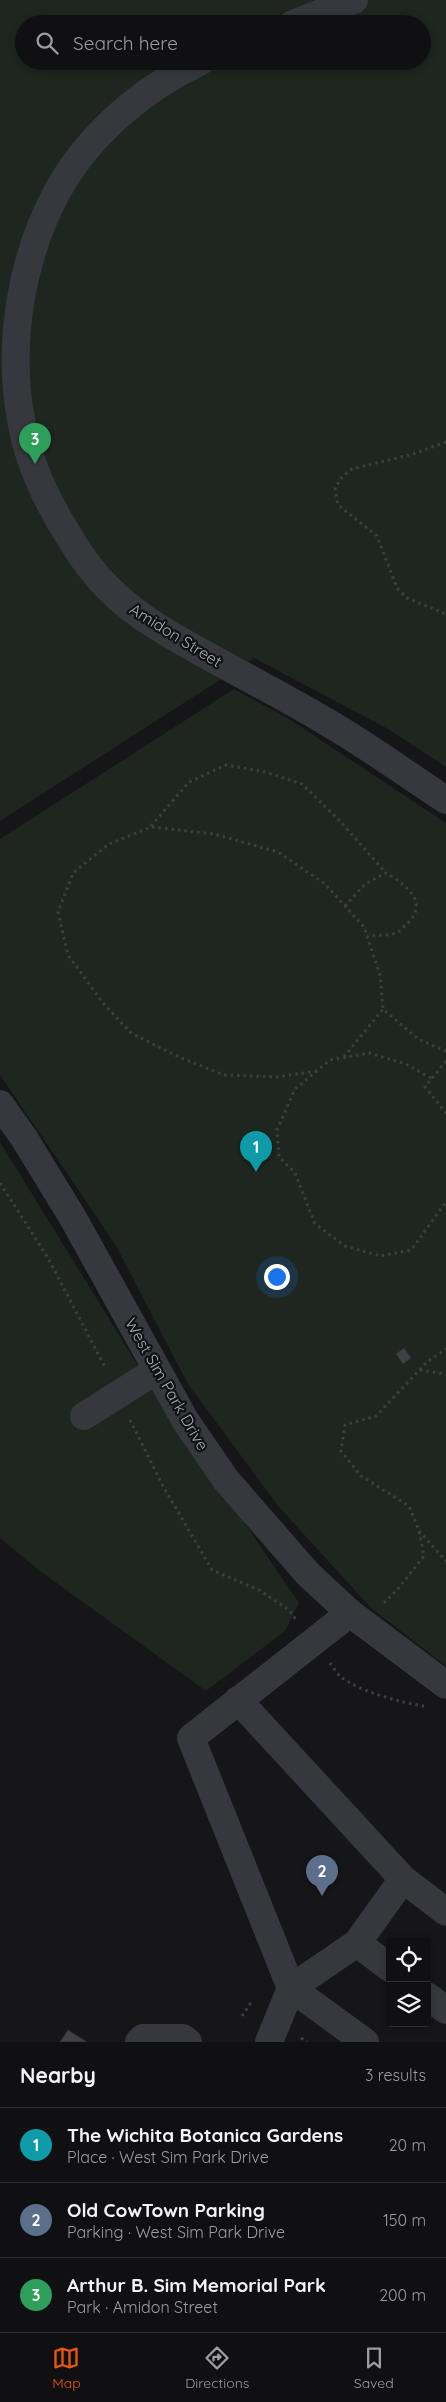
<!DOCTYPE html>
<meta charset="utf-8">
<style>
body{margin:0;font-family:Quicksand,sans-serif;background:#19191b;color:#f1f3f6}
.controls{position:absolute;right:15px;bottom:15px;display:grid;overflow:hidden;border-radius:5px;box-shadow:0 2px 8px #0003}
.controls button{width:45px;height:45px;display:grid;place-items:center;padding:0;border:0;border-bottom:1px solid #303032;background:#101012;color:#f1f3f6;font:25px sans-serif}
.you{position:absolute;left:276px;top:1276px;width:18px;height:18px;margin:-12px;border:4px solid #fff;border-radius:50%;background:#1a73e8;box-shadow:0 0 0 8px #1a73e833}
.badge{display:grid;place-items:center;width:32px;height:32px;border-radius:50%;background:#ea580c;color:#fff;font-size:16px;font-weight:700}
.pin{position:absolute;translate:-50% -41px;filter:drop-shadow(0 1px 2px #0008)}
.pin::after{content:'';position:absolute;top:26px;width:18px;height:15px;background:inherit;clip-path:polygon(0 0,100% 0,50% 100%)}
.list{margin:0;padding:0;list-style:none}
h2{display:flex;justify-content:space-between;align-items:center;height:65px;margin:0;padding:0 20px;font-size:21px}
h2 small{font-size:16px;font-weight:400;color:#9c9d9f}
.list li{display:grid;grid-template-columns:32px 1fr auto;gap:15px;align-items:center;box-sizing:border-box;height:75px;padding:0 20px;border-top:1px solid #303032}
.list b{display:block;font-size:19px;white-space:nowrap}
.list p{margin:0;font-size:16px;white-space:nowrap;color:#9c9d9f}
.list em{font-size:16px;font-style:normal;color:#9c9d9f}
.icon{flex:none;width:28px;height:28px;fill:none;stroke:currentColor;stroke-width:2;stroke-linecap:round;stroke-linejoin:round}
.map{position:relative;flex:none;width:446px;height:2042px;overflow:hidden}
.search{position:absolute;background:#101012;box-shadow:0 2px 8px #0003;left:15px;right:15px;top:15px;height:55px;display:flex;align-items:center;gap:12px;box-sizing:border-box;padding:0 18px;border-radius:28px;color:#9c9d9f;font-size:19px}
.sheet{height:290px;background:#101012}
nav{display:flex;justify-content:space-around;align-items:center;box-sizing:border-box;height:70px;border-top:1px solid #303032;background:#101012;font-size:14px;color:#9c9d9f}
nav a{display:grid;justify-items:center;gap:2px}
nav .on{color:#ea580c}
.map>svg:first-child{display:block}
.green{fill:#1e261f;fill-rule:evenodd}
.building{fill:#404145;stroke:#303034}
.lines{fill:none;stroke-linecap:round;stroke-linejoin:round}
.path{stroke:#3d3f44;stroke-width:3;stroke-dasharray:2.5 4;stroke-linecap:butt}
.minor{stroke:#37383d;stroke-width:28}
.labels{text-anchor:middle;stroke-width:4.5;stroke-linejoin:round;paint-order:stroke}
.street-label{font-size:16px;fill:#a8adb8;stroke:#111113}
</style>
<div class="map">
<svg width="446" height="2042" viewBox="0 0 446 2042">
<rect width="100%" height="100%" fill="#161618"/>
<g class="green">
<path d="M0 0H446V767L388 729 254 658 0 821ZM24 24H422V61H24Z"/>
<polygon points="234,689 289,719 446,823 446,1666 371,1608 279,1507 188,1384 115,1244 0,1075 0,839"/>
<polygon points="0,1142 140,1369 299,1603 285,1631 206,1691 40,1571 0,1538"/>
</g>
<g class="building">
<polygon points="404,1348 411,1358 403,1364 396,1354"/>
<polygon points="68,2030 87,2042 60,2042"/>
</g>
<g class="lines">
<g class="path">
<polyline points="446,442 413,454 352,469 342,477 335,488 338,505 377,536 397,588 407,598 446,614"/>
<polyline points="151,826 189,782 226,765 265,772 302,784 339,820 386,873"/>
<path d="M345 906 365 884 386 873C405 884 430 902 407 924 404 926 401 930 398 932 391 936 376 935 367 936"/>
<polyline points="344,1057 383,1009"/>
<polyline points="446,1061 425,1087 446,1113"/>
<polyline points="317,1071 276,1077 224,1075 181,1058 131,1033 103,1003 68,955 58,912 73,873 109,844 151,827 214,834 278,852 325,884 364,927 380,975 383,1009 418,1039 446,1051"/>
<polyline points="431,1078 406,1064 369,1053 330,1060 295,1089 277,1130 279,1157 295,1173 315,1224 345,1246 380,1256 411,1250 446,1202"/>
<polyline points="0,1183 48,1258 106,1369"/>
<polyline points="420,1370 446,1374"/>
<polyline points="130,1420 163,1486 212,1570 259,1590 289,1610 297,1621"/>
<polyline points="419,1531 446,1561"/>
<polyline points="384,1603 397,1590 424,1556 419,1531 409,1506 361,1476 341,1451 345,1425 376,1416 427,1362 446,1349"/>
<path d="M330 1663C333 1667 336 1672 340 1676 357 1691 402 1703 424 1706"/>
<polyline points="242,2016 250,2004 254,2007"/>
<polyline points="301,2038 307,2042"/>
</g>
<g class="minor">
<polyline points="293,24 354,0"/>
<path d="M201 61C144 88 90 133 58 190 21 258 7 343 21 420 28 461 47 502 70 538 80 555 93 573 107 587 136 617 172 636 208 656 247 678 287 698 325 721 367 745 406 774 446 800"/>
<polyline points="0,1104 24,1138 73,1218 185,1420 226,1480 308,1574 350,1613 446,1685"/>
<polyline points="84,1416 157,1370"/>
<polyline points="350,1613 191,1738 291,1988 365,2042"/>
<polyline points="238,1700 403,1879"/>
<polyline points="390,1968 357,1943 403,1879 446,1912"/>
<polyline points="427,1996 446,2010"/>
<polyline points="139,2042 143,2038 183,2038 188,2042"/>
<polyline points="269,2042 291,1988 357,1943"/>
</g>
</g>
<g class="labels">
<g class="street-label">
<text transform="translate(176 635) rotate(32)" y="6">Amidon Street</text>
<text transform="translate(167 1384) rotate(60)" y="6">West Sim Park Drive</text>
</g>
</g>
</svg>
<div class="controls">
<button><svg class="icon" aria-label="locate" viewBox="0 0 24 24"><circle cx="12" cy="12" r="6"/><path d="M12 2v4M12 18v4M2 12h4M18 12h4"/></svg></button>
<button><svg class="icon" aria-label="layers" viewBox="0 0 24 24"><path d="M12 4l9 5-9 5-9-5zM3 14l9 5 9-5"/></svg></button>
</div>
<div class="you"></div>
<div class="pin badge" style="left:256px;top:1172px;background:#0f9aa8">1</div>
<div class="pin badge" style="left:322px;top:1896px;background:#5c6f8a">2</div>
<div class="pin badge" style="left:35px;top:464px;background:#2e9e5b">3</div>
<div class="search"><svg class="icon" aria-label="search" viewBox="0 0 24 24"><circle cx="10" cy="10" r="6"/><path d="M15 15l6 6"/></svg>Search here</div>
</div>
<section class="sheet">
<h2>Nearby<small>3 results</small></h2>
<ul class="list">
<li><span class="badge" style="background:#0f9aa8">1</span><div><b>The Wichita Botanica Gardens</b><p>Place · West Sim Park Drive</p></div><em>20 m</em></li>
<li><span class="badge" style="background:#5c6f8a">2</span><div><b>Old CowTown Parking</b><p>Parking · West Sim Park Drive</p></div><em>150 m</em></li>
<li><span class="badge" style="background:#2e9e5b">3</span><div><b>Arthur B. Sim Memorial Park</b><p>Park · Amidon Street</p></div><em>200 m</em></li>
</ul>
</section>
<nav>
<a class="on"><svg class="icon" aria-label="map" viewBox="0 0 24 24"><path d="M3 6l6-2 6 2 6-2v14l-6 2-6-2-6 2zM9 4v14M15 6v14"/></svg>Map</a>
<a><svg class="icon" aria-label="directions" viewBox="0 0 24 24"><path d="M12 3l9 9-9 9-9-9zM9 14v-3h6M13 9l2 2-2 2"/></svg>Directions</a>
<a><svg class="icon" aria-label="saved" viewBox="0 0 24 24"><path d="M7 4h10v16l-5-4-5 4z"/></svg>Saved</a>
</nav>
